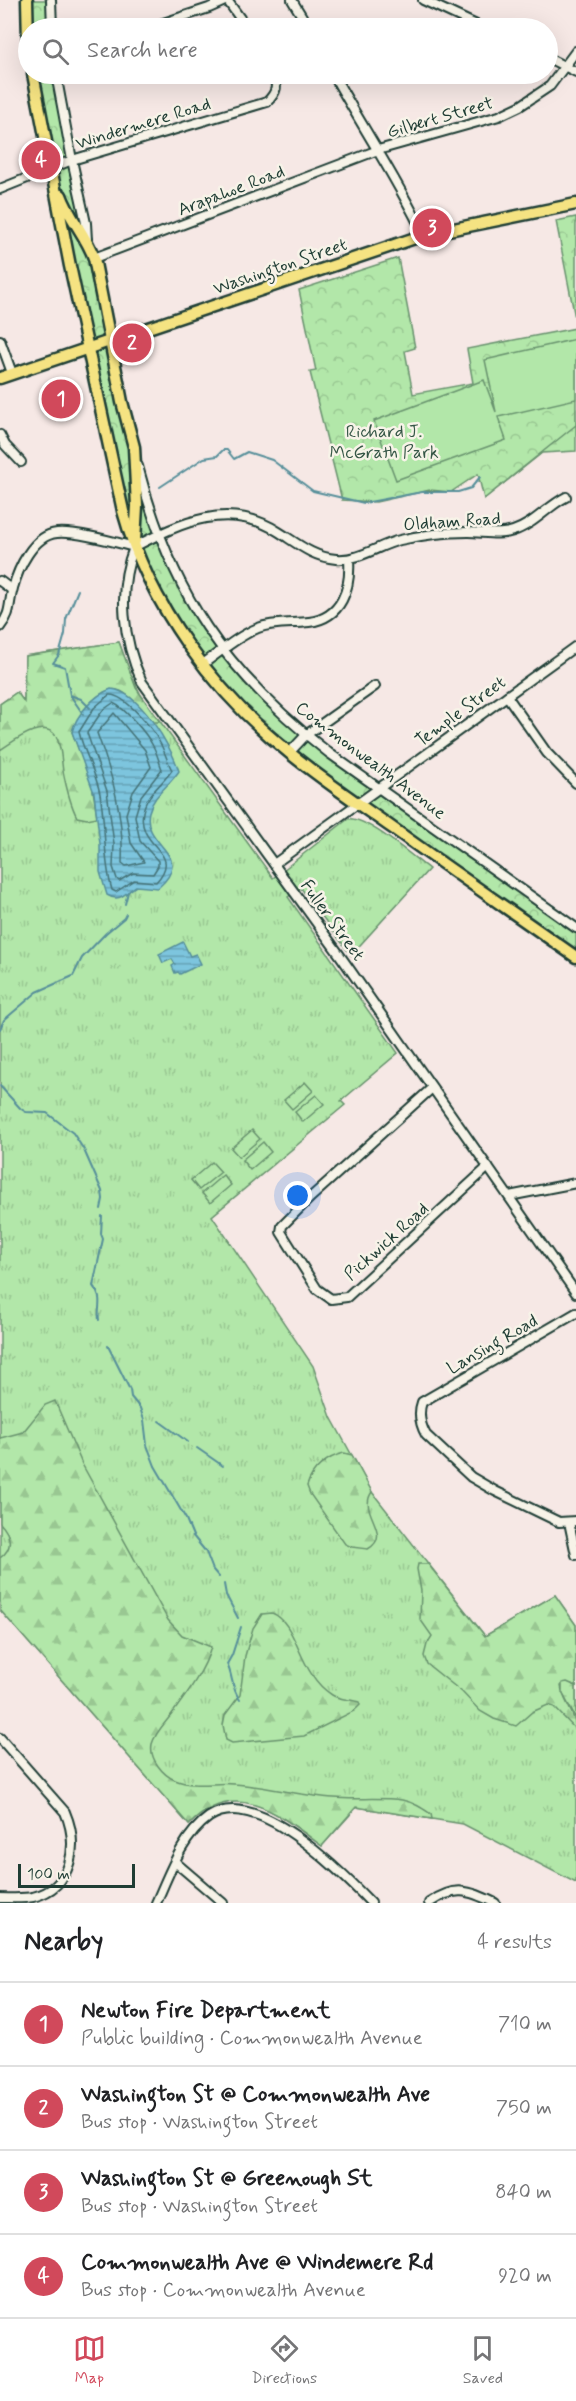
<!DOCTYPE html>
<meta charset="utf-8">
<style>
body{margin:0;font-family:Mynerve,sans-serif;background:#f6f6f6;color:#202124}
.scale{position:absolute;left:18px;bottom:15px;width:117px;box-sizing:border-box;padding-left:6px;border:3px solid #1f3d34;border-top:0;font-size:16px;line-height:21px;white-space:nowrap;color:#1f3d34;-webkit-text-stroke:4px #f7f3e8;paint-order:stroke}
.you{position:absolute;left:298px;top:1196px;width:21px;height:21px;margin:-15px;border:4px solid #fff;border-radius:50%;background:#1a73e8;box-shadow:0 0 0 9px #1a73e833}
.badge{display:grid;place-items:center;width:39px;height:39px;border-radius:50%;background:#d1495b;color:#fff;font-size:20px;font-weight:700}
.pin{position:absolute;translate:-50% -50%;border:3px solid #fff;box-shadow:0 2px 6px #0006}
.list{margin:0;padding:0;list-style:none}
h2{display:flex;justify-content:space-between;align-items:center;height:78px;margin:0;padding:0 24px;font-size:26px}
h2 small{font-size:20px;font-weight:400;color:#757577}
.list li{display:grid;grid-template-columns:39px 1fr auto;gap:18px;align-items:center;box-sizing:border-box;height:84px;padding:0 24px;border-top:2px solid #e0e0e0}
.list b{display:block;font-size:22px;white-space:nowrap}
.list p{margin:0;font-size:20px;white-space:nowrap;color:#757577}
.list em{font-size:20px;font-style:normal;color:#757577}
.icon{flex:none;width:33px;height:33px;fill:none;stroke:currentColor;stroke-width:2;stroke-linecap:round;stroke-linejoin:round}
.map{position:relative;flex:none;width:576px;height:1903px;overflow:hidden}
.search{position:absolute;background:#fff;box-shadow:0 6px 24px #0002;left:18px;right:18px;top:18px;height:66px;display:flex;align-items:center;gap:15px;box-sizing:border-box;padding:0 21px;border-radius:33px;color:#757577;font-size:22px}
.sheet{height:414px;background:#fff}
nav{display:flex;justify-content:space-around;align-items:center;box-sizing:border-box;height:84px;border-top:2px solid #e0e0e0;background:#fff;font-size:16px;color:#757577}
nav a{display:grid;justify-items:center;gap:3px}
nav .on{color:#d1495b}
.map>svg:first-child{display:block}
.grass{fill:url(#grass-tufts);stroke:#68926e;stroke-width:1.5}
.forest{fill:url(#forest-firs);stroke:#68926e;stroke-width:1.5}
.wetland{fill:url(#wetland-marsh);stroke:#68926e;stroke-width:1.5}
.park{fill:url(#park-crowns);stroke:#68926e;stroke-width:1.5}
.garden{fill:#b2e7a9;stroke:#68926e;stroke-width:1.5}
.water{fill:url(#water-rules);stroke:#578f9a;stroke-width:1.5}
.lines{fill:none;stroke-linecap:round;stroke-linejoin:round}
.shore{stroke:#457378;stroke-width:1.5}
.stream{stroke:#578f9a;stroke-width:2}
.minor-casing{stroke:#1f3d34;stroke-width:12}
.major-casing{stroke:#1f3d34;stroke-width:15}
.minor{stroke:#f7f3e8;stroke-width:8}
.major{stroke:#f5e382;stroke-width:10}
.labels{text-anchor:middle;stroke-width:5;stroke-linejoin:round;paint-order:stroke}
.street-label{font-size:18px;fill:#1f3d34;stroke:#f7f3e8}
.park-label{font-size:18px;fill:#355646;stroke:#f7f3e8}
</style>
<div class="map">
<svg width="576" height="1903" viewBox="0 0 576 1903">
<defs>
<pattern id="grass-tufts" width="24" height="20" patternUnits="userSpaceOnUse" patternTransform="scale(1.5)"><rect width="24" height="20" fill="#b2e7a9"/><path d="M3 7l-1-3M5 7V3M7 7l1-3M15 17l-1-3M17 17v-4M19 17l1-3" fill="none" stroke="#99c792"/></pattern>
<pattern id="forest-firs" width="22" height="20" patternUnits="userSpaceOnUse" patternTransform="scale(1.5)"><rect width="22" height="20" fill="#b2e7a9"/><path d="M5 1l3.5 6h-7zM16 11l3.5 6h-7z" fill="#99c792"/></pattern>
<pattern id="wetland-marsh" width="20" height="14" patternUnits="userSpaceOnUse" patternTransform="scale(1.5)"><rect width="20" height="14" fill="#b2e7a9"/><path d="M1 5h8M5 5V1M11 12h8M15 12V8" fill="none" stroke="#99c792"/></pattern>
<pattern id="park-crowns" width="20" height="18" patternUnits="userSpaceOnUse" patternTransform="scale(1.5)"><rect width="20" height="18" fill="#b2e7a9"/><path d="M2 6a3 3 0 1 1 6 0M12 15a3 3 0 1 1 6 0" fill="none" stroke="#99c792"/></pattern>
<pattern id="water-rules" width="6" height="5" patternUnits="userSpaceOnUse" patternTransform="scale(1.5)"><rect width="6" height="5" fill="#7dc5de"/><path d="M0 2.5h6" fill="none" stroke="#66a1b5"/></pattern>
</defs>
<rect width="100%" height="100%" fill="#f6e8e5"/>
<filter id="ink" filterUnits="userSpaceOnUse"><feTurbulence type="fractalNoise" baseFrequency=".0167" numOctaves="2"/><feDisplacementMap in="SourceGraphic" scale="12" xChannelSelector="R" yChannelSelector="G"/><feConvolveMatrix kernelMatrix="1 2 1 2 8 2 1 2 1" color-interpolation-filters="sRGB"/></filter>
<g filter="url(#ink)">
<path class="grass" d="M119 642 129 671 141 695 273 878 348 819C366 816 413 857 429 869L351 955 301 888 288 897 398 1053 341 1101 345 1105 212 1216 313 1366 331 1417 372 1492 485 1636 555 1595 576 1625V1883L463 1824 357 1807 322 1846C278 1814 237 1776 189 1825L0 1610V704L17 692 24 702 25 656Z"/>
<g class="forest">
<polygon points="576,409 576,451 542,453 484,499"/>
<path d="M119 642 136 688 160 722H153C132 702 119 671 90 704 83 712 75 722 72 732L92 784 97 817 87 819 77 817C70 804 66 786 63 771 60 754 63 721 33 731 21 735 11 743 0 750V704L17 692 24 702 25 656Z"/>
<path d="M55 1401 82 1464 168 1620 182 1635 211 1647C205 1670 186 1695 172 1714 165 1723 155 1733 152 1744 149 1759 163 1775 175 1780 194 1788 215 1782 234 1784 268 1786 300 1796 334 1798 356 1800 380 1797 402 1800 413 1802 422 1808 431 1814L432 1819 356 1807 322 1846C279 1814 235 1777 189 1825L0 1610V1558C14 1548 11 1535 0 1523V1438L23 1432 45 1405Z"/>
<path d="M344 1453 352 1455 372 1492C357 1512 394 1534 368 1549L352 1547 345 1544 310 1494 307 1486C312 1469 327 1457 344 1453Z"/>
<path d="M418 1564H428L485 1636 555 1595 576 1625V1686L571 1684 561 1686C563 1702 576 1713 576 1730L554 1707 548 1705 532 1712 516 1726 494 1719 480 1711 462 1692 427 1664 424 1656 427 1644 432 1636 420 1619 421 1591 417 1569Z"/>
<path d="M272 1613C298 1623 298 1674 332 1695 340 1700 350 1699 359 1702L360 1705 354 1711 304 1736 232 1743 226 1740 223 1725 225 1715 240 1695 245 1656 253 1628 262 1614Z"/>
</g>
<polygon class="wetland" points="567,1682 576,1686 576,1719 562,1692 562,1683"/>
<g class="park">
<polygon points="27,0 51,0 52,28 28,28"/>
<polygon points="33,74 56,74 59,97 148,505 206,626 292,724 576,928 576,957 289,753 203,664 134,547"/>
<polygon points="576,217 576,323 556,221"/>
<polygon points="398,258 415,348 405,351 413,394 473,383 467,349 576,328 576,425 484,499 478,474 451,492 430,490 376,502 342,500 310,372 316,371 299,290"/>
</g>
<g class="garden">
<polygon points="576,339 576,399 498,417 506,440 396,480 374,421 484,380 496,412 485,360"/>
<polygon points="305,1082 313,1091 292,1109 284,1100"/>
<polygon points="316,1095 324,1104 303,1122 295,1112"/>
<polygon points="252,1130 260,1139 239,1157 231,1148"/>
<polygon points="263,1142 271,1152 250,1170 242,1160"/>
<polygon points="212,1162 221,1172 199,1190 191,1180"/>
<polygon points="223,1175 231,1185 210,1203 202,1193"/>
</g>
<g class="water">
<path d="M111 689C139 691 171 746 179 771 170 785 153 795 149 812 141 846 197 854 158 888L136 886C125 893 120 903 107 895L100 872V844L94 793 72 732C76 715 94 695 111 689Z"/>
<polygon points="183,942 190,956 196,954 201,964 180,974 178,972 175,973 172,966 175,964 172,959 163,963 159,954"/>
</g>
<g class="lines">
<g class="shore">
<path d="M109 695C124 693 154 730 160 743 165 752 167 761 172 770 163 784 146 794 143 812 136 848 185 851 156 882L134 880 116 892 112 890C103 859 106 826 100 794 96 772 84 753 79 732L94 708Z"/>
<path d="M113 703C125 708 147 734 153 746 157 753 159 762 162 769L141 796 135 816 140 841 158 861V866L153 874 133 873 119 881 117 879 113 867 114 844 107 791 87 733 103 710Z"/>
<path d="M114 713 145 750 151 767 133 792 126 814 131 843 144 862 126 866 122 863C124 818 113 776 97 733Z"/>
</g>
<g class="stream">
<polyline points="160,487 204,458 217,456 223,450 227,450 234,459 247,452 272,460 313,491 364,503 422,492 458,492 471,488 480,477"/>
<polyline points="78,590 66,619 65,634 59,655 53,663 65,667 70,695 83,714"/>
<polyline points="70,695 81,699 90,708"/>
<polyline points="125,904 128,892"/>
<polyline points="0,1029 4,1020 37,992 73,976 82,958 106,933 124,918 126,914"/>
<polyline points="0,1086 21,1109 26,1112 47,1113 73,1133 84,1150 102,1191 103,1199 101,1209"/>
<path d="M99 1320C97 1307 104 1299 93 1286L103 1239 101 1234 102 1216"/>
<polyline points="108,1346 130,1390 131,1397 140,1408 144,1420 147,1445 155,1466 186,1519 193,1536 206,1552 213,1570 219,1577"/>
<polyline points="159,1421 188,1442"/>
<polyline points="197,1448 223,1466"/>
<polyline points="224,1584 226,1595 238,1618"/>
<path d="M240 1700C231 1688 233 1676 227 1664L232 1655 241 1627"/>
</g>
<g class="minor-casing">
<g id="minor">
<polyline points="51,0 52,28"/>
<polyline points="227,0 247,28"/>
<polyline points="292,0 309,28"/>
<polyline points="423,0 483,28"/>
<polyline points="148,28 209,8 227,0"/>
<polyline points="548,58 576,72"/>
<polyline points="56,74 72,160 86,223 87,240"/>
<path d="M333 74C363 128 397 179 424 235"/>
<path d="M0 189 72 160 267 102C277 92 278 86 273 74"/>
<polyline points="94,258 378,150 499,116 520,106 550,86 576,51"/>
<polyline points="0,340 12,373"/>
<polyline points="0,435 5,445 21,462"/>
<path d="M138 466C171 594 225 672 329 753L576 928"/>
<path d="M134 547C117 591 123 640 142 682L339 954 576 1293"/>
<path d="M134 547C182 522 229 500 279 532 298 544 313 557 336 559 359 561 379 545 400 540 422 535 446 532 468 532 483 532 499 536 513 531 533 525 548 506 566 497"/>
<polyline points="0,581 12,590"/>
<path d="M0 627C12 612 8 605 13 588 18 569 33 535 57 533 76 531 115 542 134 547"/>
<path d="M203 664C220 652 238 636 258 628 274 622 292 624 309 622 342 618 351 588 349 559"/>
<polyline points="507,696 547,753 576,783"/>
<polyline points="289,753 306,735 375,686"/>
<polyline points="274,864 576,646"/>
<polyline points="432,1088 311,1197 282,1226 281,1232 317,1289 331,1299 347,1297 488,1167"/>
<polyline points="509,1196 576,1183"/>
<path d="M576 1313 422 1402C418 1413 420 1424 426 1435L471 1477 495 1491 559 1522 576 1521"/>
<polyline points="569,1522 576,1555"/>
<path d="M0 1738 65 1812C79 1845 73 1887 33 1897 22 1899 11 1898 0 1898"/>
<polyline points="175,1862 223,1903"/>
<path d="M156 1903C169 1874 182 1836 209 1817 256 1785 341 1872 371 1903"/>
<path d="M429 1903C455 1885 468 1890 495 1903"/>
</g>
</g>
<g class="major-casing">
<g id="major">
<polyline points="27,0 28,42"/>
<path d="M33 74 70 266 123 511C149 605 215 694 291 754 324 781 359 804 394 829 454 872 515 914 576 957"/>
<path d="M61 195C69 218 86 235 94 258L122 402 134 447 137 506 135 541"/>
<polyline points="0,378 424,235 576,204"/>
</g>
</g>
<use href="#minor" class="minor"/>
<use href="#major" class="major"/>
</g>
</g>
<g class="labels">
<g class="street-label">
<text transform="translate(440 117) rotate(-16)" y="6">Gilbert Street</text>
<text transform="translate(143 123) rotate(-17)" y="6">Windermere Road</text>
<text transform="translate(231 190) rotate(-21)" y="6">Arapahoe Road</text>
<text transform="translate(280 266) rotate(-19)" y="6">Washington Street</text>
<text transform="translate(452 521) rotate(-4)" y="6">Oldham Road</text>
<text transform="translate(460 711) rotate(-36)" y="6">Temple Street</text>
<text transform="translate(371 760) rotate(37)" y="6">Commonwealth Avenue</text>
<text transform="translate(333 920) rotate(54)" y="6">Fuller Street</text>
<text transform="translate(386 1241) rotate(-42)" y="6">Pickwick Road</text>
<text transform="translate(492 1344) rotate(-30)" y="6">Lansing Road</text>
</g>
<g class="park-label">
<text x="384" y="437">Richard J.<tspan x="384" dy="21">McGrath Park</tspan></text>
</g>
</g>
</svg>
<div class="scale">100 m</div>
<div class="you"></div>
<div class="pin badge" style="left:61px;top:399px">1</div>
<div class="pin badge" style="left:132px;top:343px">2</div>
<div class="pin badge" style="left:432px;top:228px">3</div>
<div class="pin badge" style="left:41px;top:160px">4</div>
<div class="search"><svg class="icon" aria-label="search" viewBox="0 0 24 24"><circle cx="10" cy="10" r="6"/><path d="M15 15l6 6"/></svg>Search here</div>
</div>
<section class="sheet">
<h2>Nearby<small>4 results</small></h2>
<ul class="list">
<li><span class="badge">1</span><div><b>Newton Fire Department</b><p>Public building · Commonwealth Avenue</p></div><em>710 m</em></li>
<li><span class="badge">2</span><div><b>Washington St @ Commonwealth Ave</b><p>Bus stop · Washington Street</p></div><em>750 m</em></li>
<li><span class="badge">3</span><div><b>Washington St @ Greenough St</b><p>Bus stop · Washington Street</p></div><em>840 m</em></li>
<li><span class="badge">4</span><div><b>Commonwealth Ave @ Windemere Rd</b><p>Bus stop · Commonwealth Avenue</p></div><em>920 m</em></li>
</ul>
</section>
<nav>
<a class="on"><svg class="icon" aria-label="map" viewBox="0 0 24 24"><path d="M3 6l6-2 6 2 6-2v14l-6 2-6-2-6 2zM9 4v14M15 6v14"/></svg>Map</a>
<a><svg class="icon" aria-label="directions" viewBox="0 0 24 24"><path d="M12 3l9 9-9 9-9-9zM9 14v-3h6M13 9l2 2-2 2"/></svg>Directions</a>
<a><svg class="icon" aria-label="saved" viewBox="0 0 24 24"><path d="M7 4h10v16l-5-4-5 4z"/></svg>Saved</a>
</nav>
